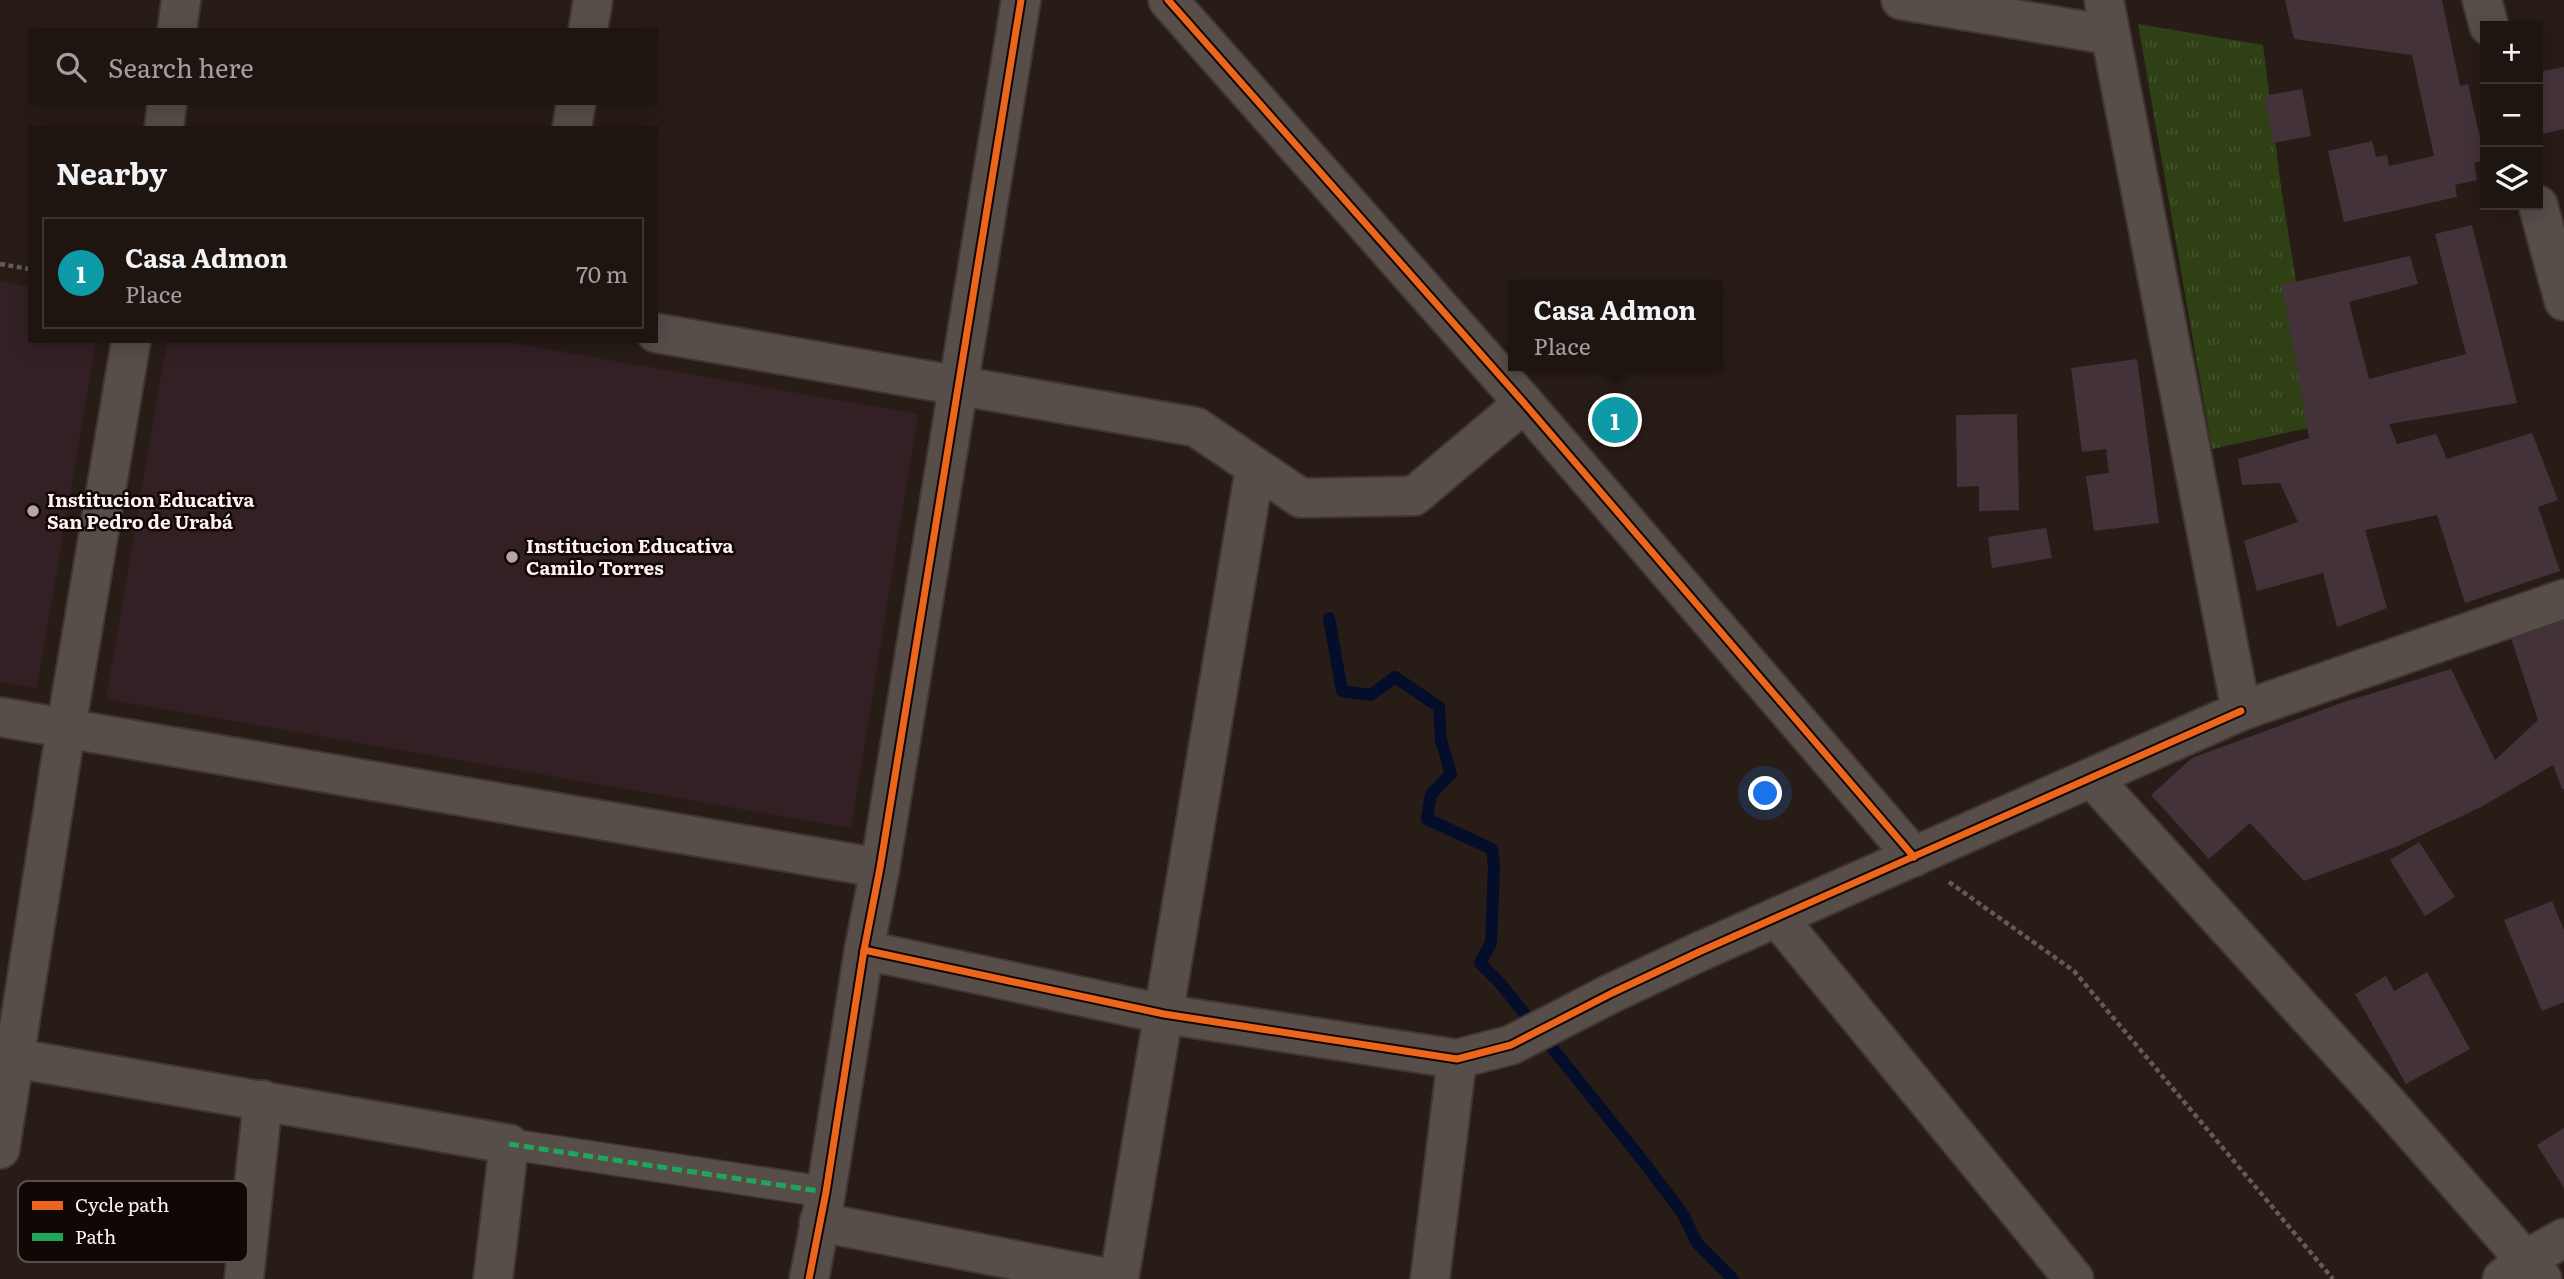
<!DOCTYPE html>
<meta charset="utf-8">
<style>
body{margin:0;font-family:Literata,serif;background:#2b221f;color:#f1f3f6}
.controls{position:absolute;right:21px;top:21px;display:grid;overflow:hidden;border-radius:0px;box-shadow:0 4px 18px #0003}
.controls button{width:63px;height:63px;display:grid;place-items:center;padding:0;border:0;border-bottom:2px solid #3c3431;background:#1e1511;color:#f1f3f6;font:35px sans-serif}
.you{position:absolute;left:1766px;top:794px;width:24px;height:24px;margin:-18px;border:5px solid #fff;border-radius:50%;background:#1a73e8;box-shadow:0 0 0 10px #1a73e833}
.badge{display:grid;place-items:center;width:46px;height:46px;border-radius:50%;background:#b2a7a3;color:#fff;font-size:23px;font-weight:700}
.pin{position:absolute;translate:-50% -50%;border:4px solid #fff;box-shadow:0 2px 7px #0006}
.popup{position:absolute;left:1508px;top:280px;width:214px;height:91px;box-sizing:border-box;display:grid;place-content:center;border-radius:0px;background:#1e1511;filter:drop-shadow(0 2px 5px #0005);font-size:23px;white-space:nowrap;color:#a19f9f}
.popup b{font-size:26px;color:#f1f3f6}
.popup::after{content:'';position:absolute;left:50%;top:100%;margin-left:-14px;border:14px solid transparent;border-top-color:#1e1511}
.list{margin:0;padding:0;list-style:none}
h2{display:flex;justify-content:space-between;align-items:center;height:91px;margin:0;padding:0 28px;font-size:30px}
h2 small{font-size:23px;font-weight:400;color:#a19f9f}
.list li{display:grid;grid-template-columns:46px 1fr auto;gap:21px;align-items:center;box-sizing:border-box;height:112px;margin:0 14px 14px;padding:0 14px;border:2px solid #3c3431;border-radius:0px}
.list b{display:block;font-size:26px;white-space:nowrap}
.list p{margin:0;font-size:23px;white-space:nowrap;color:#a19f9f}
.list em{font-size:23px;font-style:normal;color:#a19f9f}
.icon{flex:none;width:38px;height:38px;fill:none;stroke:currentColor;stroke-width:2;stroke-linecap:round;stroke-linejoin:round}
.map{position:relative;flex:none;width:2564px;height:1279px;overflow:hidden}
.search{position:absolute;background:#1e1511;box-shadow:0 4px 18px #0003;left:28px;top:28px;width:630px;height:77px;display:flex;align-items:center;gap:18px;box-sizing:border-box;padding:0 24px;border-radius:0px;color:#a19f9f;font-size:26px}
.panel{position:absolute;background:#1e1511;box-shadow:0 4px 18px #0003;left:28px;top:126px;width:630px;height:217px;border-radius:0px}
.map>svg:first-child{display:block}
.education{fill:#322025}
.grass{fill:url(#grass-tufts)}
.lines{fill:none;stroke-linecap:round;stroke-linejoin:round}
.stream{stroke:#040d29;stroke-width:12}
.building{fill:#44323a}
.pedestrian-casing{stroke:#3f3632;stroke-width:33}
.minor-casing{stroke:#3f3632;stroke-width:42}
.tertiary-casing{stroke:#3f3632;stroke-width:42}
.secondary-casing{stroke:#3f3632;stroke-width:42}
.path{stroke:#645b58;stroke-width:4.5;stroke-dasharray:5 3.5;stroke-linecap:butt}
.pedestrian{stroke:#574e4a;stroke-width:30}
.minor{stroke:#574e4a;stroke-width:38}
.tertiary{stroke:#574e4a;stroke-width:38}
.secondary{stroke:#574e4a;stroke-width:38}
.quiet{stroke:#20a55d;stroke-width:5;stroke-dasharray:10 5;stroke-linecap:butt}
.cycleway-casing{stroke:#110704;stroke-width:11}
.cycleway{stroke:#eb651d;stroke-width:7}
.poi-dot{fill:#b2a7a3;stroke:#110704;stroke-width:2.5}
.labels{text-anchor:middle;stroke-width:5;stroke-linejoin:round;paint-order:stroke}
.poi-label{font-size:19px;font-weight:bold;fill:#fdf2ef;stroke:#110704;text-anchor:start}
.key{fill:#110704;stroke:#584e4a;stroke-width:2}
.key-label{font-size:19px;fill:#fdf2ef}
</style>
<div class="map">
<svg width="2564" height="1279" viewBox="0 0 2564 1279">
<defs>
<pattern id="grass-tufts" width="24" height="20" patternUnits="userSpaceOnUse" patternTransform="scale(1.75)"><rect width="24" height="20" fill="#2e4014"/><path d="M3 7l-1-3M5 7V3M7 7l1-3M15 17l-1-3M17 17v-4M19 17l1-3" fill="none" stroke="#43532b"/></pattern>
</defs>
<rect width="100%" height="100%" fill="#281c17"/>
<g class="education">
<polygon points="0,281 30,287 30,341 96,341 37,688 0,682"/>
<polygon points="167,341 501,341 918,414 851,828 106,699"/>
</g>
<polygon class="grass" points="2138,24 2263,45 2281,187 2295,275 2308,428 2212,449"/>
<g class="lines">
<polyline class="stream" points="1329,618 1342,691 1371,695 1395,677 1439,707 1441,740 1451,774 1431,794 1427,819 1492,849 1494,866 1491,943 1480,963 1500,983 1643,1161 1683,1214 1697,1243 1733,1279"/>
</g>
<g class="building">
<polygon points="2285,0 2442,0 2460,86 2468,84 2485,160 2474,163 2477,180 2455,185 2457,197 2344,222 2328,151 2372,141 2376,157 2387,155 2389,166 2434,156 2412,55 2294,39"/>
<polygon points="2564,67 2564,129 2538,135 2538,72"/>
<polygon points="2302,89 2311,136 2273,143 2264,96"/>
<polygon points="2472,225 2517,403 2389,424 2397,444 2436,434 2447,459 2532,433 2558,500 2538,507 2560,571 2465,603 2437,515 2365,530 2387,608 2337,627 2323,573 2257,591 2244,541 2298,522 2280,483 2242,485 2238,459 2309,438 2282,285 2410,256 2418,284 2349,302 2369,379 2466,354 2435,234"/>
<polygon points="2137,359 2159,523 2094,531 2086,476 2109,473 2106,449 2082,452 2071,368"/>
<polygon points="2017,414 2019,510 1979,511 1979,486 1957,487 1956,415"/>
<polygon points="2046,528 2052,558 1992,568 1988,537"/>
<polygon points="2564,617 2564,789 2562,789 2553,765 2481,807 2398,846 2304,881 2250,823 2209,859 2151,795 2192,758 2344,702 2451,669 2495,760 2538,720 2510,635"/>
<polygon points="2419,842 2455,897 2425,916 2390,860"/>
<polygon points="2552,901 2564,930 2564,1002 2542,1011 2504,920"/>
<polygon points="2427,972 2470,1049 2406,1084 2355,994 2386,976 2394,991"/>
<polygon points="2564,1128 2564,1188 2537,1145"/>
</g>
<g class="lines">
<g class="pedestrian-casing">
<polyline id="pedestrian" points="509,1144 826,1192"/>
</g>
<g class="minor-casing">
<g id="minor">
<polyline points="1168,0 1524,403 1914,857"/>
<polyline points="1901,0 2110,35"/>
<polyline points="177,30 181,0"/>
<polyline points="588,30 593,0"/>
<polyline points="164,128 167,103"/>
<polyline points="572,128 576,103"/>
<polyline points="656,333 1196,427 1301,498 1414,496 1524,403"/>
<polyline points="0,717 880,868"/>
<polyline points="2092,778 2389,1105 2542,1279"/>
<polyline points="1777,917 2074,1279"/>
<polyline points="864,950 1164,1014 1457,1059 1511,1045 1612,993 1701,951 2241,711"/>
<polyline points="14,1058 509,1144 493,1279"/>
<polyline points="0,1149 66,728 131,341"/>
<polyline points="819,1222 1112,1279"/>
<polyline points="244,1279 263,1100"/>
<polyline points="1119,1279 1255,468"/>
<polyline points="1430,1279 1457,1059"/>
<polyline points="2502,1279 2525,1260 2564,1238"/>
</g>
</g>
<g class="tertiary-casing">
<polyline id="tertiary" points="809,1279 826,1192 864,950 880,868 1021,0"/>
</g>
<g class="secondary-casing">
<g id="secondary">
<polyline points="2104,0 2241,711 2564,599"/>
<polyline points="2482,0 2489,26"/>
<polyline points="2538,205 2564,301"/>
</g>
</g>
<g class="path">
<polyline points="0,264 30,269"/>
<polyline points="1949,882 2074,971 2333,1279"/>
</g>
<use href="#pedestrian" class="pedestrian"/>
<use href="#minor" class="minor"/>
<use href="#tertiary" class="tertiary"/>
<use href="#secondary" class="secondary"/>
<polyline class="quiet" points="509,1144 826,1192"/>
<g class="cycleway-casing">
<g id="cycleway">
<polyline points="1168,0 1524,403 1914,857"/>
<polyline points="864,950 1164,1014 1457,1059 1511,1045 1612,993 1701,951 2241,711"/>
<polyline points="809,1279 826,1192 864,950 880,868 1021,0"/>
</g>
</g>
<use href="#cycleway" class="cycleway"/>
</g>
<g class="poi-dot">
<circle cx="33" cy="511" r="7"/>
<circle cx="512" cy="557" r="7"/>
</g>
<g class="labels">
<g class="poi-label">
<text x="47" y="507">Institucion Educativa<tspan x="47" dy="22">San Pedro de Urabá</tspan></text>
<text x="526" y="553">Institucion Educativa<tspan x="526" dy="22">Camilo Torres</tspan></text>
</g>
</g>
<rect x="18" y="1181" width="230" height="81" rx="10" class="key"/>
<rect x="32" y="1201" width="31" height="9" fill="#eb651d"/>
<rect x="32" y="1233" width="31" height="8" fill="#20a55d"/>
<g class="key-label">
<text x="75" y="1212">Cycle path</text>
<text x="75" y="1244">Path</text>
</g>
</svg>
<div class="controls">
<button>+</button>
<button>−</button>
<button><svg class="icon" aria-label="layers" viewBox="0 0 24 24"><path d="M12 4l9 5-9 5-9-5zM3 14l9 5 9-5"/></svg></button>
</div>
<div class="you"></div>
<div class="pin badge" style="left:1615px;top:420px;background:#0f9aa8">1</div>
<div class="popup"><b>Casa Admon</b>Place</div>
<div class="search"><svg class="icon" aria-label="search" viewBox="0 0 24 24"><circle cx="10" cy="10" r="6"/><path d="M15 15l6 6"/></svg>Search here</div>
<section class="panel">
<h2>Nearby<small></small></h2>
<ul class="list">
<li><span class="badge" style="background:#0f9aa8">1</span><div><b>Casa Admon</b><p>Place</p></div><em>70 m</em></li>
</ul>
</section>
</div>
